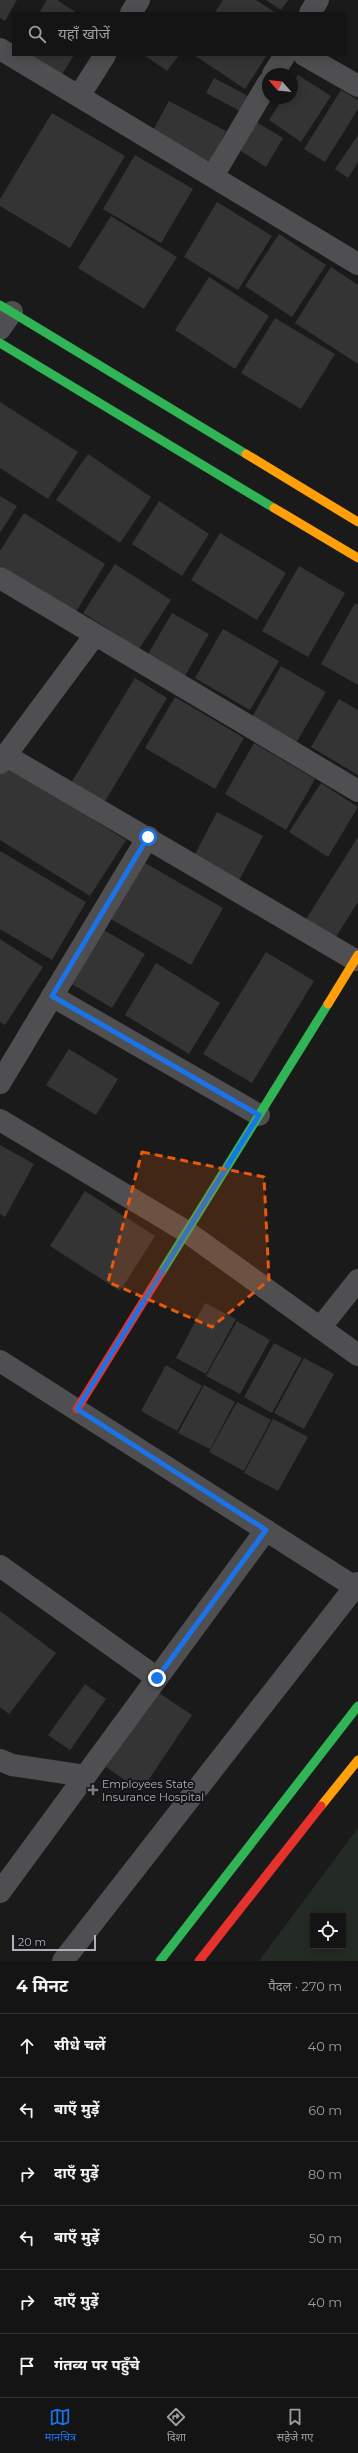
<!DOCTYPE html>
<html lang="hi">
<meta charset="utf-8">
<style>
body{margin:0;font-family:Montserrat,"Noto Sans Devanagari",sans-serif;background:#1d1d1d;color:#f1f3f6}
.controls{position:absolute;right:12px;bottom:12px;display:grid;overflow:hidden;border-radius:0px;box-shadow:0 2px 10px #0003}
.controls button{width:36px;height:36px;display:grid;place-items:center;padding:0;border:0;border-bottom:1px solid #333334;background:#141414;color:#f1f3f6;font:20px sans-serif}
.compass{position:absolute;left:262px;top:68px;width:36px;height:36px;border-radius:50%;background:#141414;box-shadow:0 2px 10px #0003;rotate:298deg}
.scale{position:absolute;left:12px;bottom:10px;width:84px;box-sizing:border-box;padding-left:4px;border:2px solid #adb1b9;border-top:0;font-size:11px;line-height:14px;white-space:nowrap;color:#adb1b9;-webkit-text-stroke:3px #141416;paint-order:stroke}
.stop{position:absolute;width:12px;height:12px;margin:-9px;border:3px solid #1a73e8;border-radius:50%;background:#fff}
.stop.end{background:#1a73e8;border-color:#fff;box-shadow:0 1px 4px #0008}
.list{margin:0;padding:0;list-style:none}
h2{display:flex;justify-content:space-between;align-items:center;height:52px;margin:0;padding:0 16px;font-size:17px}
h2 small{font-size:13px;font-weight:400;color:#9d9ea0}
.list li{display:grid;grid-template-columns:26px 1fr auto;gap:12px;align-items:center;box-sizing:border-box;height:64px;padding:0 16px;border-top:1px solid #333334}
.list b{display:block;font-size:15px;white-space:nowrap}
.list em{font-size:13px;font-style:normal;color:#9d9ea0}
.icon{flex:none;width:22px;height:22px;fill:none;stroke:currentColor;stroke-width:2;stroke-linecap:round;stroke-linejoin:round}
.map{position:relative;flex:none;width:358px;height:1961px;overflow:hidden}
.search{position:absolute;background:#141414;box-shadow:0 2px 10px #0003;left:12px;right:12px;top:12px;height:44px;display:flex;align-items:center;gap:10px;box-sizing:border-box;padding:0 14px;border-radius:0px;color:#9d9ea0;font-size:15px}
.sheet{height:436px;background:#141414}
nav{display:flex;justify-content:space-around;align-items:center;box-sizing:border-box;height:56px;border-top:1px solid #333334;background:#141414;font-size:11px;color:#9d9ea0}
nav a{display:grid;justify-items:center;gap:2px}
nav .on{color:#1a73e8}
.map>svg:first-child{display:block}
.green{fill:#242a24;fill-rule:evenodd}
.building{fill:#343435}
.lines{fill:none;stroke-linecap:round;stroke-linejoin:round}
.street{stroke:#4f4f52;stroke-width:22}
.fast{stroke:#30b455;stroke-width:9}
.slow{stroke:#ff9f0a;stroke-width:9}
.jam{stroke:#e5322d;stroke-width:9}
.route{stroke:#1a73e8;stroke-width:5}
.marked{fill:#e8590c;fill-opacity:0.2;stroke:#e8590c;stroke-width:3;stroke-dasharray:8 5;stroke-linejoin:round}
.poi-dot{fill:#7a7c81;stroke:#141416;stroke-width:1.5}
.labels{text-anchor:middle;stroke-width:4;stroke-linejoin:round;paint-order:stroke}
.poi-label{font-size:11px;fill:#adb1b9;stroke:#141416;text-anchor:start}
</style>
<div class="map">
<svg width="358" height="1961" viewBox="0 0 358 1961">
<rect width="100%" height="100%" fill="#1a1a1a"/>
<path class="green" d="M358 1828V1961H259ZM313 1916H343V1946H313Z"/>
<g class="building">
<polygon points="0,0 17,0 5,21 0,18"/>
<polygon points="47,0 57,0 77,13 39,13"/>
<polygon points="223,0 256,0 276,13 217,13 215,12"/>
<polygon points="266,0 288,0 281,10"/>
<polygon points="24,55 74,55 60,78"/>
<polygon points="144,55 179,55 167,71"/>
<polygon points="194,55 267,55 245,89"/>
<polygon points="298,75 331,96 301,142 269,120 283,98 292,98 292,84"/>
<polygon points="214,78 248,96 240,111 206,93"/>
<polygon points="341,90 358,100 358,109 325,162 304,149"/>
<polygon points="169,101 226,131 210,162 152,132"/>
<polygon points="52,113 125,156 70,248 0,206 0,199"/>
<polygon points="253,120 283,138 266,167 236,148"/>
<polygon points="358,135 358,162 348,178 335,169"/>
<polygon points="135,155 193,189 161,243 103,209"/>
<polygon points="217,202 272,236 238,290 184,257"/>
<polygon points="111,216 177,257 144,309 78,268"/>
<polygon points="279,234 326,265 292,317 245,286"/>
<polygon points="331,267 358,285 358,364 295,323"/>
<polygon points="209,277 269,316 235,369 175,330"/>
<polygon points="275,318 335,354 301,409 241,373"/>
<polygon points="0,402 78,452 48,499 0,468"/>
<polygon points="88,454 151,497 120,543 56,500"/>
<polygon points="0,496 17,506 0,533"/>
<polygon points="159,501 209,534 182,576 132,544"/>
<polygon points="24,513 105,564 74,615 0,568 0,551"/>
<polygon points="220,533 286,573 257,620 191,580"/>
<polygon points="115,564 171,600 139,649 83,613"/>
<polygon points="299,566 345,593 308,657 262,631"/>
<polygon points="355,603 358,605 358,685 321,664"/>
<polygon points="172,613 209,634 185,676 148,654"/>
<polygon points="223,629 279,661 250,710 195,678"/>
<polygon points="281,666 326,692 296,743 252,717"/>
<polygon points="135,678 167,698 104,803 71,783"/>
<polygon points="175,697 244,738 215,789 145,748"/>
<polygon points="339,699 358,710 358,775 311,747"/>
<polygon points="254,743 315,779 286,830 225,794"/>
<polygon points="5,764 126,840 90,896 0,840 0,772"/>
<polygon points="321,783 358,807 328,857 289,832"/>
<polygon points="217,812 263,836 238,882 193,858"/>
<polygon points="358,837 358,902 332,943 303,924"/>
<polygon points="0,851 86,902 52,960 0,929"/>
<polygon points="140,860 223,908 191,965 107,917"/>
<polygon points="104,930 145,954 112,1008 72,984"/>
<polygon points="0,939 43,967 5,1025 0,1022"/>
<polygon points="266,952 314,981 252,1083 203,1054"/>
<polygon points="156,963 220,1003 189,1054 125,1015"/>
<polygon points="69,1049 118,1079 96,1115 46,1085"/>
<polygon points="0,1145 34,1164 5,1217 0,1214"/>
<polygon points="85,1191 155,1236 120,1291 50,1246"/>
<polygon points="205,1303 236,1319 206,1374 176,1358"/>
<polygon points="237,1321 270,1340 240,1394 206,1376"/>
<polygon points="274,1343 302,1358 272,1413 244,1397"/>
<polygon points="304,1358 334,1374 304,1429 274,1413"/>
<polygon points="166,1365 202,1386 177,1431 141,1411"/>
<polygon points="204,1385 235,1402 210,1449 178,1433"/>
<polygon points="237,1402 271,1420 244,1471 209,1452"/>
<polygon points="273,1419 308,1437 278,1491 244,1473"/>
<polygon points="0,1611 56,1653 9,1714 0,1707"/>
<polygon points="85,1684 106,1699 70,1750 48,1735"/>
<polygon points="156,1691 192,1715 141,1791 106,1767"/>
</g>
<g class="lines">
<g class="street">
<polyline points="131,13 139,0"/>
<polyline points="310,13 318,0"/>
<polyline points="0,49 358,264"/>
<polyline points="304,55 358,86"/>
<polyline points="273,74 285,55"/>
<polyline points="79,96 105,55"/>
<polyline points="213,176 268,83"/>
<polyline points="0,329 12,312"/>
<polyline points="0,578 358,791"/>
<polyline points="5,755 355,960"/>
<polyline points="0,763 95,635"/>
<polyline points="52,996 259,1115"/>
<polyline points="0,1083 148,837"/>
<polyline points="0,1120 187,1232 358,1355"/>
<polyline points="320,1328 358,1280"/>
<polyline points="0,1361 358,1589"/>
<polyline points="0,1566 157,1678"/>
<polyline points="0,1760 12,1765 85,1776"/>
<polyline points="0,1892 266,1530"/>
<polyline points="63,1961 358,1583"/>
</g>
<g class="fast">
<polyline points="0,305 246,454"/>
<polyline points="0,343 274,508"/>
<polyline points="161,1273 328,1004"/>
<polyline points="160,1961 358,1706"/>
</g>
<g class="slow">
<polyline points="246,454 358,522"/>
<polyline points="274,508 358,558"/>
<polyline points="328,1004 358,955"/>
<polyline points="321,1806 358,1760"/>
</g>
<g class="jam">
<polyline points="77,1409 161,1273"/>
<polyline points="199,1961 321,1806"/>
</g>
</g>
<g class="lines">
<polyline class="route" points="148,837 52,996 259,1115 77,1409 266,1530 157,1678"/>
</g>
<path class="marked" d="M142 1152 264 1177 269 1280 212 1327 108 1282Z"/>
<path class="poi-dot" d="M91 1784h4v4h4v4h-4v4h-4v-4h-4v-4h4z"/>
<g class="labels">
<g class="poi-label">
<text x="102" y="1788">Employees State<tspan x="102" dy="13">Insurance Hospital</tspan></text>
</g>
</g>
</svg>
<div class="controls">
<button><svg class="icon" aria-label="locate" viewBox="0 0 24 24"><circle cx="12" cy="12" r="6"/><path d="M12 2v4M12 18v4M2 12h4M18 12h4"/></svg></button>
</div>
<svg class="compass" viewBox="-18 -18 36 36"><path d="M0-13l5 13h-10z" fill="#e53935"/><path d="M0 13l5-13h-10z" fill="#9d9ea0"/></svg>
<div class="scale">20 m</div>
<div class="stop" style="left:148px;top:837px"></div>
<div class="stop end" style="left:157px;top:1678px"></div>
<div class="search"><svg class="icon" aria-label="search" viewBox="0 0 24 24"><circle cx="10" cy="10" r="6"/><path d="M15 15l6 6"/></svg>यहाँ खोजें</div>
</div>
<section class="sheet">
<h2>4 मिनट<small>पैदल · 270 m</small></h2>
<ul class="list">
<li><svg class="icon" aria-label="ahead" viewBox="0 0 24 24"><path d="M12 20V5M6 11l6-6 6 6"/></svg><div><b>सीधे चलें</b></div><em>40 m</em></li>
<li><svg class="icon" aria-label="left" viewBox="0 0 24 24"><path d="M17 20v-9H6M10 6l-5 5 5 5"/></svg><div><b>बाएँ मुड़ें</b></div><em>60 m</em></li>
<li><svg class="icon" aria-label="right" viewBox="0 0 24 24"><path d="M7 20v-9h11M14 6l5 5-5 5"/></svg><div><b>दाएँ मुड़ें</b></div><em>80 m</em></li>
<li><svg class="icon" aria-label="left" viewBox="0 0 24 24"><path d="M17 20v-9H6M10 6l-5 5 5 5"/></svg><div><b>बाएँ मुड़ें</b></div><em>50 m</em></li>
<li><svg class="icon" aria-label="right" viewBox="0 0 24 24"><path d="M7 20v-9h11M14 6l5 5-5 5"/></svg><div><b>दाएँ मुड़ें</b></div><em>40 m</em></li>
<li><svg class="icon" aria-label="arrive" viewBox="0 0 24 24"><path d="M6 21V4h12l-3 4 3 4H6"/></svg><div><b>गंतव्य पर पहुँचे</b></div></li>
</ul>
</section>
<nav>
<a class="on"><svg class="icon" aria-label="map" viewBox="0 0 24 24"><path d="M3 6l6-2 6 2 6-2v14l-6 2-6-2-6 2zM9 4v14M15 6v14"/></svg>मानचित्र</a>
<a><svg class="icon" aria-label="directions" viewBox="0 0 24 24"><path d="M12 3l9 9-9 9-9-9zM9 14v-3h6M13 9l2 2-2 2"/></svg>दिशा</a>
<a><svg class="icon" aria-label="saved" viewBox="0 0 24 24"><path d="M7 4h10v16l-5-4-5 4z"/></svg>सहेजे गए</a>
</nav>
